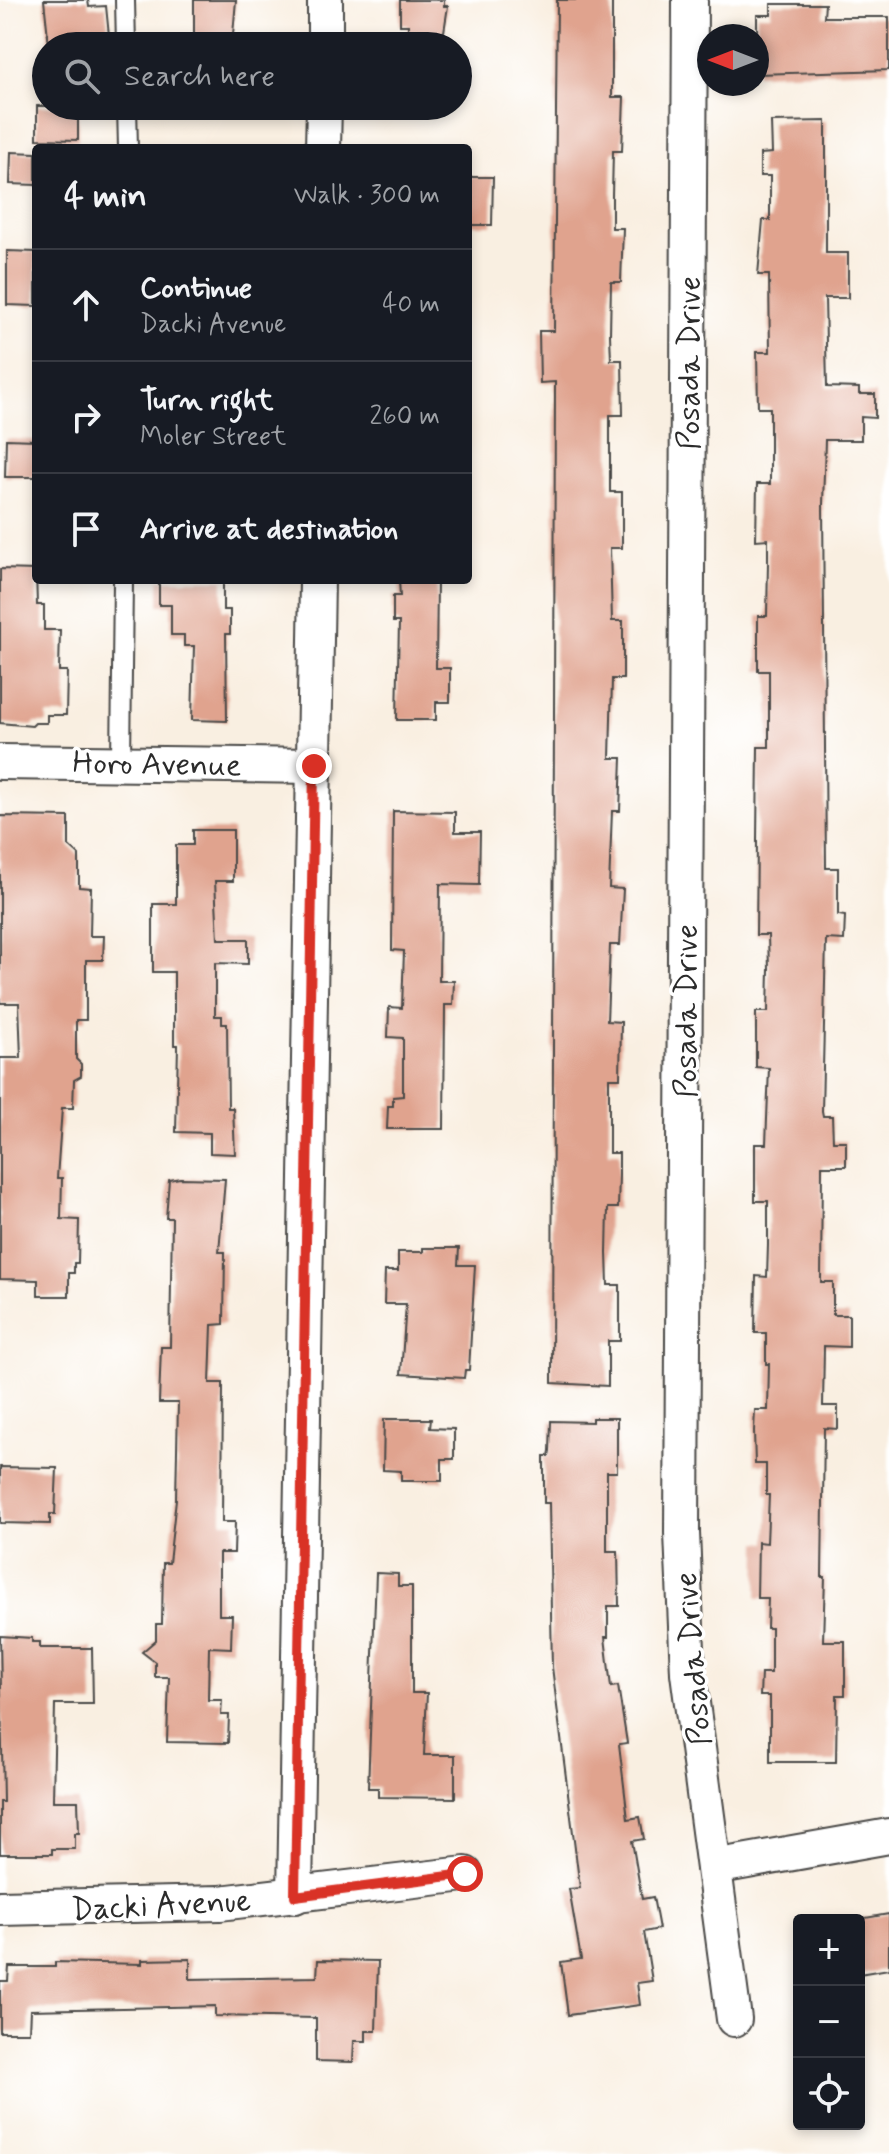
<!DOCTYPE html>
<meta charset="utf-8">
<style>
body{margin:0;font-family:Mynerve,sans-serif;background:#20242c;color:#f1f3f6}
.controls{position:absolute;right:24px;bottom:24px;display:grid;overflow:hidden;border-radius:8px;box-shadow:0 4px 12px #0003}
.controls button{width:72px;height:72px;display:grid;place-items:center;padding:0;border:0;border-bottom:2px solid #363941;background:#171b24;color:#f1f3f6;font:40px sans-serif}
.compass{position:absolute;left:697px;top:24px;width:72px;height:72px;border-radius:50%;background:#171b24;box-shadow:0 4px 12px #0003;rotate:270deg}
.stop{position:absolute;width:24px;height:24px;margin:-18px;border:6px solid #d93025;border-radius:50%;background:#fff}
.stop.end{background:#d93025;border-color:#fff;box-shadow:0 2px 8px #0008}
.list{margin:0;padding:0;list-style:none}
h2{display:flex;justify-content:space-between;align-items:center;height:104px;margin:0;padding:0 32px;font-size:34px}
h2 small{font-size:26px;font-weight:400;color:#9ea1a6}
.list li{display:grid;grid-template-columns:52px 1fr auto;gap:24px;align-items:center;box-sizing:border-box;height:112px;padding:0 32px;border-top:2px solid #363941}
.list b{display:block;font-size:30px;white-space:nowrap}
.list p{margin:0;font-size:26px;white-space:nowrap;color:#9ea1a6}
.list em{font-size:26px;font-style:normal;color:#9ea1a6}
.icon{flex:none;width:44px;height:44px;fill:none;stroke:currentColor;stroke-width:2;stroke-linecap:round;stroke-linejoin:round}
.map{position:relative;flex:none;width:889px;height:2154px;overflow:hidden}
.search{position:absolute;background:#171b24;box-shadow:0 4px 12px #0003;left:32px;top:32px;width:440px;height:88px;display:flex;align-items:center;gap:20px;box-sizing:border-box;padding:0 28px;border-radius:44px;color:#9ea1a6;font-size:30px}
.panel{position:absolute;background:#171b24;box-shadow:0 4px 12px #0003;left:32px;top:144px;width:440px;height:440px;border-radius:8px}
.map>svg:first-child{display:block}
.building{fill:#e0a38e}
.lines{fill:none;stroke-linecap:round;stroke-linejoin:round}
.service-casing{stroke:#4a4846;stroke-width:22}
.minor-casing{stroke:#4a4846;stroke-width:38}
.service{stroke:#fff;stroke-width:18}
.minor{stroke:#fff;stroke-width:34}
.route{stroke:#d93025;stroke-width:10}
.labels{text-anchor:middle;stroke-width:7;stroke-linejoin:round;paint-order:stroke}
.street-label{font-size:32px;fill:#2b2b2b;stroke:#fff}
</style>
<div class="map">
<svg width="889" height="2154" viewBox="0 0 889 2154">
<rect width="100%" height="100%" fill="#fff"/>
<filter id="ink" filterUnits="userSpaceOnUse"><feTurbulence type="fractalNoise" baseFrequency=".0125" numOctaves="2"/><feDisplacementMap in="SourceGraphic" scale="16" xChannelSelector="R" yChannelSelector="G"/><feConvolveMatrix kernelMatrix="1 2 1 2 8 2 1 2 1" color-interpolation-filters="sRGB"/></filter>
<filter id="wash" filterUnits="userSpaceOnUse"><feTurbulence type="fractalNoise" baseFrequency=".006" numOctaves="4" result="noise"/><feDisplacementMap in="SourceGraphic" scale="32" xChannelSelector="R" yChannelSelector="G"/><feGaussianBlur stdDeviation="1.8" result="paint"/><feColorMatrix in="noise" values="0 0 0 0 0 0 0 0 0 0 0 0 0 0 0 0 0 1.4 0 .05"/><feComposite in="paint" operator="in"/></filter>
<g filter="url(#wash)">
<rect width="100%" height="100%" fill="#f9efe1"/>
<g id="blocks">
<g class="building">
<polygon points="44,0 88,0 89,7 106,6 110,46 49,46"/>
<polygon points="194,0 236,0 232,46 194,46"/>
<polygon points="400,0 444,0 444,6 448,6 444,32 408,32 408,25 400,25"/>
<polygon points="557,0 612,0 612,97 624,97 622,151 613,151 612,196 612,228 623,228 621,282 611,282 610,335 611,360 622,360 623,415 610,415 610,492 622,492 622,548 610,548 612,621 623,621 623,679 612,679 610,758 622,758 620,811 612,811 609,888 623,889 620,945 610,945 607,1021 621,1022 620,1078 609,1078 609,1153 619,1153 619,1175 618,1208 608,1208 607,1253 608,1285 620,1285 620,1341 608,1341 608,1386 552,1383 555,382 540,383 539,331 554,331"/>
<polygon points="771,4 825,4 824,17 889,17 889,70 757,74 757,15 771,15"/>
<polygon points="37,106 78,106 78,140 37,139"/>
<polygon points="826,121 826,253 848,253 848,298 825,298 827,387 859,388 859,394 875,394 875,418 861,417 861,440 825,440 823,504 826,868 838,868 838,915 845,916 844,940 826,939 822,1111 823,1116 832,1116 833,1141 846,1141 846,1166 822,1166 821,1282 833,1282 833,1315 849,1315 849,1347 824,1346 823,1406 838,1406 838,1429 824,1428 822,1577 825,1577 823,1641 845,1641 845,1695 837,1695 836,1762 770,1762 770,1696 760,1696 761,1673 771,1673 771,1628 767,1628 768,1598 757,1598 758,1542 767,1543 769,1495 766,1495 766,1464 755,1464 754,1431 755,1410 768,1410 769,1364 766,1364 766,1333 755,1333 756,1276 767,1277 768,1245 768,1201 755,1201 755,1144 766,1144 769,1068 756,1067 756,1012 768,1012 769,969 768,935 756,935 758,747 769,747 769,671 758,671 758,616 767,616 768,562 768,539 756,540 757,484 770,484 770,408 758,408 757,352 770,352 769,275 758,275 763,220 770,220 770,176 760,176 760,154 772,153 771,122"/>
<polygon points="11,152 36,153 36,185 10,184"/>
<polygon points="468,177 493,177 492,225 468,225"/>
<polygon points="7,251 36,252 36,306 7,305"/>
<polygon points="6,439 36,440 36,477 5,477"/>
<polygon points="0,569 36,570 37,605 44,605 44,630 60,630 59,671 67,671 66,715 47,715 47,723 35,723 32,726 0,723"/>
<polygon points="159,580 223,580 223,610 230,610 230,634 226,634 227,721 192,720 194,646 184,646 184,635 171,635 171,605 159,605"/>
<polygon points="399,580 437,580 436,668 450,668 450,702 436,702 436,720 397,720 399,622 393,622 393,596 400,596"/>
<polygon points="393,811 455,812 455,832 480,832 479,885 440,884 439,981 454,981 453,1005 445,1005 444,1129 387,1129 388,1106 393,1106 393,1097 403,1096 403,1038 388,1037 389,1007 402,1008 404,951 392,950"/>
<polygon points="0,816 69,817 69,846 79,855 79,887 91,888 90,936 104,936 103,960 86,960 86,1020 76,1020 76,1059 81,1064 81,1076 74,1080 73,1108 62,1108 57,1178 62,1178 61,1219 79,1220 78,1263 74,1263 74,1273 69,1273 69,1296 38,1296 38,1280 0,1279 0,1058 21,1058 19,1003 0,1003"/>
<polygon points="193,830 233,830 233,881 215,881 218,939 248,939 248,964 215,963 215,1016 222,1016 222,1024 227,1024 228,1108 233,1108 235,1154 210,1153 210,1133 176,1132 178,1045 174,1045 174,972 153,972 153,904 176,904 176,845 193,845"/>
<polygon points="180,1178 225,1179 219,1252 225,1252 224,1324 212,1325 210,1383 223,1383 222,1522 235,1522 234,1553 219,1553 219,1615 232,1615 231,1648 209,1647 208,1700 222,1700 221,1715 229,1715 228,1743 167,1742 169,1677 155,1677 155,1662 142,1652 156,1640 156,1624 162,1624 163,1563 169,1563 176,1499 178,1403 159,1403 161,1347 170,1347 172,1218 166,1218 169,1180"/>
<polygon points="423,1248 459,1248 458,1265 475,1265 469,1370 465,1370 464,1378 401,1374 406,1304 384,1304 385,1271 398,1271 398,1252 423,1252"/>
<polygon points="592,1418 617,1418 617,1472 607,1472 607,1551 618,1551 619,1606 608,1606 608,1637 605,1637 611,1687 618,1686 627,1743 619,1744 628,1819 640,1817 644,1839 632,1841 642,1899 653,1897 659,1929 644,1932 652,1981 637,1983 640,2005 568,2015 561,1962 581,1959 569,1889 580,1888 552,1667 549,1503 544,1503 544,1456 549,1456 550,1451 551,1421 592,1422"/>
<polygon points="384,1419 431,1419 430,1428 454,1429 454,1459 442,1459 442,1481 401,1481 401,1471 383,1470"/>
<polygon points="0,1467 57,1468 55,1514 50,1514 50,1524 0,1523"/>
<polygon points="376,1573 398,1574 398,1586 412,1586 412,1693 427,1693 424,1755 455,1755 455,1798 378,1797 378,1788 368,1788"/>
<polygon points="0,1636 32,1638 32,1642 40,1642 40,1648 92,1648 93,1704 55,1704 53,1801 78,1801 79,1833 75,1833 75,1849 52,1849 52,1854 0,1854 0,1802 3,1802"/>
<polygon points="889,1914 889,1969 859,1974 859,1919"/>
<polygon points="190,1959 190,1979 317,1977 318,1960 378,1961 376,2031 366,2031 366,2041 354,2041 353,2062 316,2061 316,2018 215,2016 215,2006 30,2010 29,2032 0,2032 0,1981 8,1981 9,1967 55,1967 55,1962 142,1964 142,1960"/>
</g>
</g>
</g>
<g filter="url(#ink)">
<use href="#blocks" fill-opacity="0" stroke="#4a4846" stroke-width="2"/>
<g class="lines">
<g class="service-casing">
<g id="service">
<polyline points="125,0 126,46"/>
<polyline points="127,106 128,148"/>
<polyline points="121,761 123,580"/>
</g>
</g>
<g class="minor-casing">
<g id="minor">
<polyline points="690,0 682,1533 688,1673 734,2019"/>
<polyline points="325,46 325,0"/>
<polyline points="323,148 324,106"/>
<polyline points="0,762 314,766"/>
<polyline points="714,1867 889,1836"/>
<polyline points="295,1896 317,580"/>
<polyline points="0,1908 220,1903 465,1874"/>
</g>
</g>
<use href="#service" class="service"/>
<use href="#minor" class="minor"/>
</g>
</g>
<g class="lines" filter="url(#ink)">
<polyline class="route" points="314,766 295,1896 465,1874"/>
</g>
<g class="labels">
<g class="street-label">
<text transform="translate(688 363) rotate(-90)" y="11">Posada Drive</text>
<text transform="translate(157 763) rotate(1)" y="11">Horo Avenue</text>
<text transform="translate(685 1011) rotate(-90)" y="11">Posada Drive</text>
<text transform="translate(692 1659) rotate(-95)" y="11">Posada Drive</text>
<text transform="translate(161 1904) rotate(-3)" y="11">Dacki Avenue</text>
</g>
</g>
</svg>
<div class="controls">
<button>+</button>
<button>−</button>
<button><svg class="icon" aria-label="locate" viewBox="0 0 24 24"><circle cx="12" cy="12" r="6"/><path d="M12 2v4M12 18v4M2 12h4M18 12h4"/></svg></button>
</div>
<svg class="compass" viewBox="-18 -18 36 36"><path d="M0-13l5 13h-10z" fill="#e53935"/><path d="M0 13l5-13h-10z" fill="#9ea1a6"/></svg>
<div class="stop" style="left:465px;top:1874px"></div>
<div class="stop end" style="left:314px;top:766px"></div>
<div class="search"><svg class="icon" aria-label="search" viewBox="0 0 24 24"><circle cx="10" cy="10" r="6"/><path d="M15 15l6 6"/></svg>Search here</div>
<section class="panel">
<h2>4 min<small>Walk · 300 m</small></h2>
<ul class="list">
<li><svg class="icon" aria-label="ahead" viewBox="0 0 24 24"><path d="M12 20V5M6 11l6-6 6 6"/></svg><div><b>Continue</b><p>Dacki Avenue</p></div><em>40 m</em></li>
<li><svg class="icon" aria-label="right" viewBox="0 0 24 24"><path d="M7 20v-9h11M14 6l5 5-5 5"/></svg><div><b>Turn right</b><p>Moler Street</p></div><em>260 m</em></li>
<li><svg class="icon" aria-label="arrive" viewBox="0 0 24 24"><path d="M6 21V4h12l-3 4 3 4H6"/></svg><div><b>Arrive at destination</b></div></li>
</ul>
</section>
</div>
